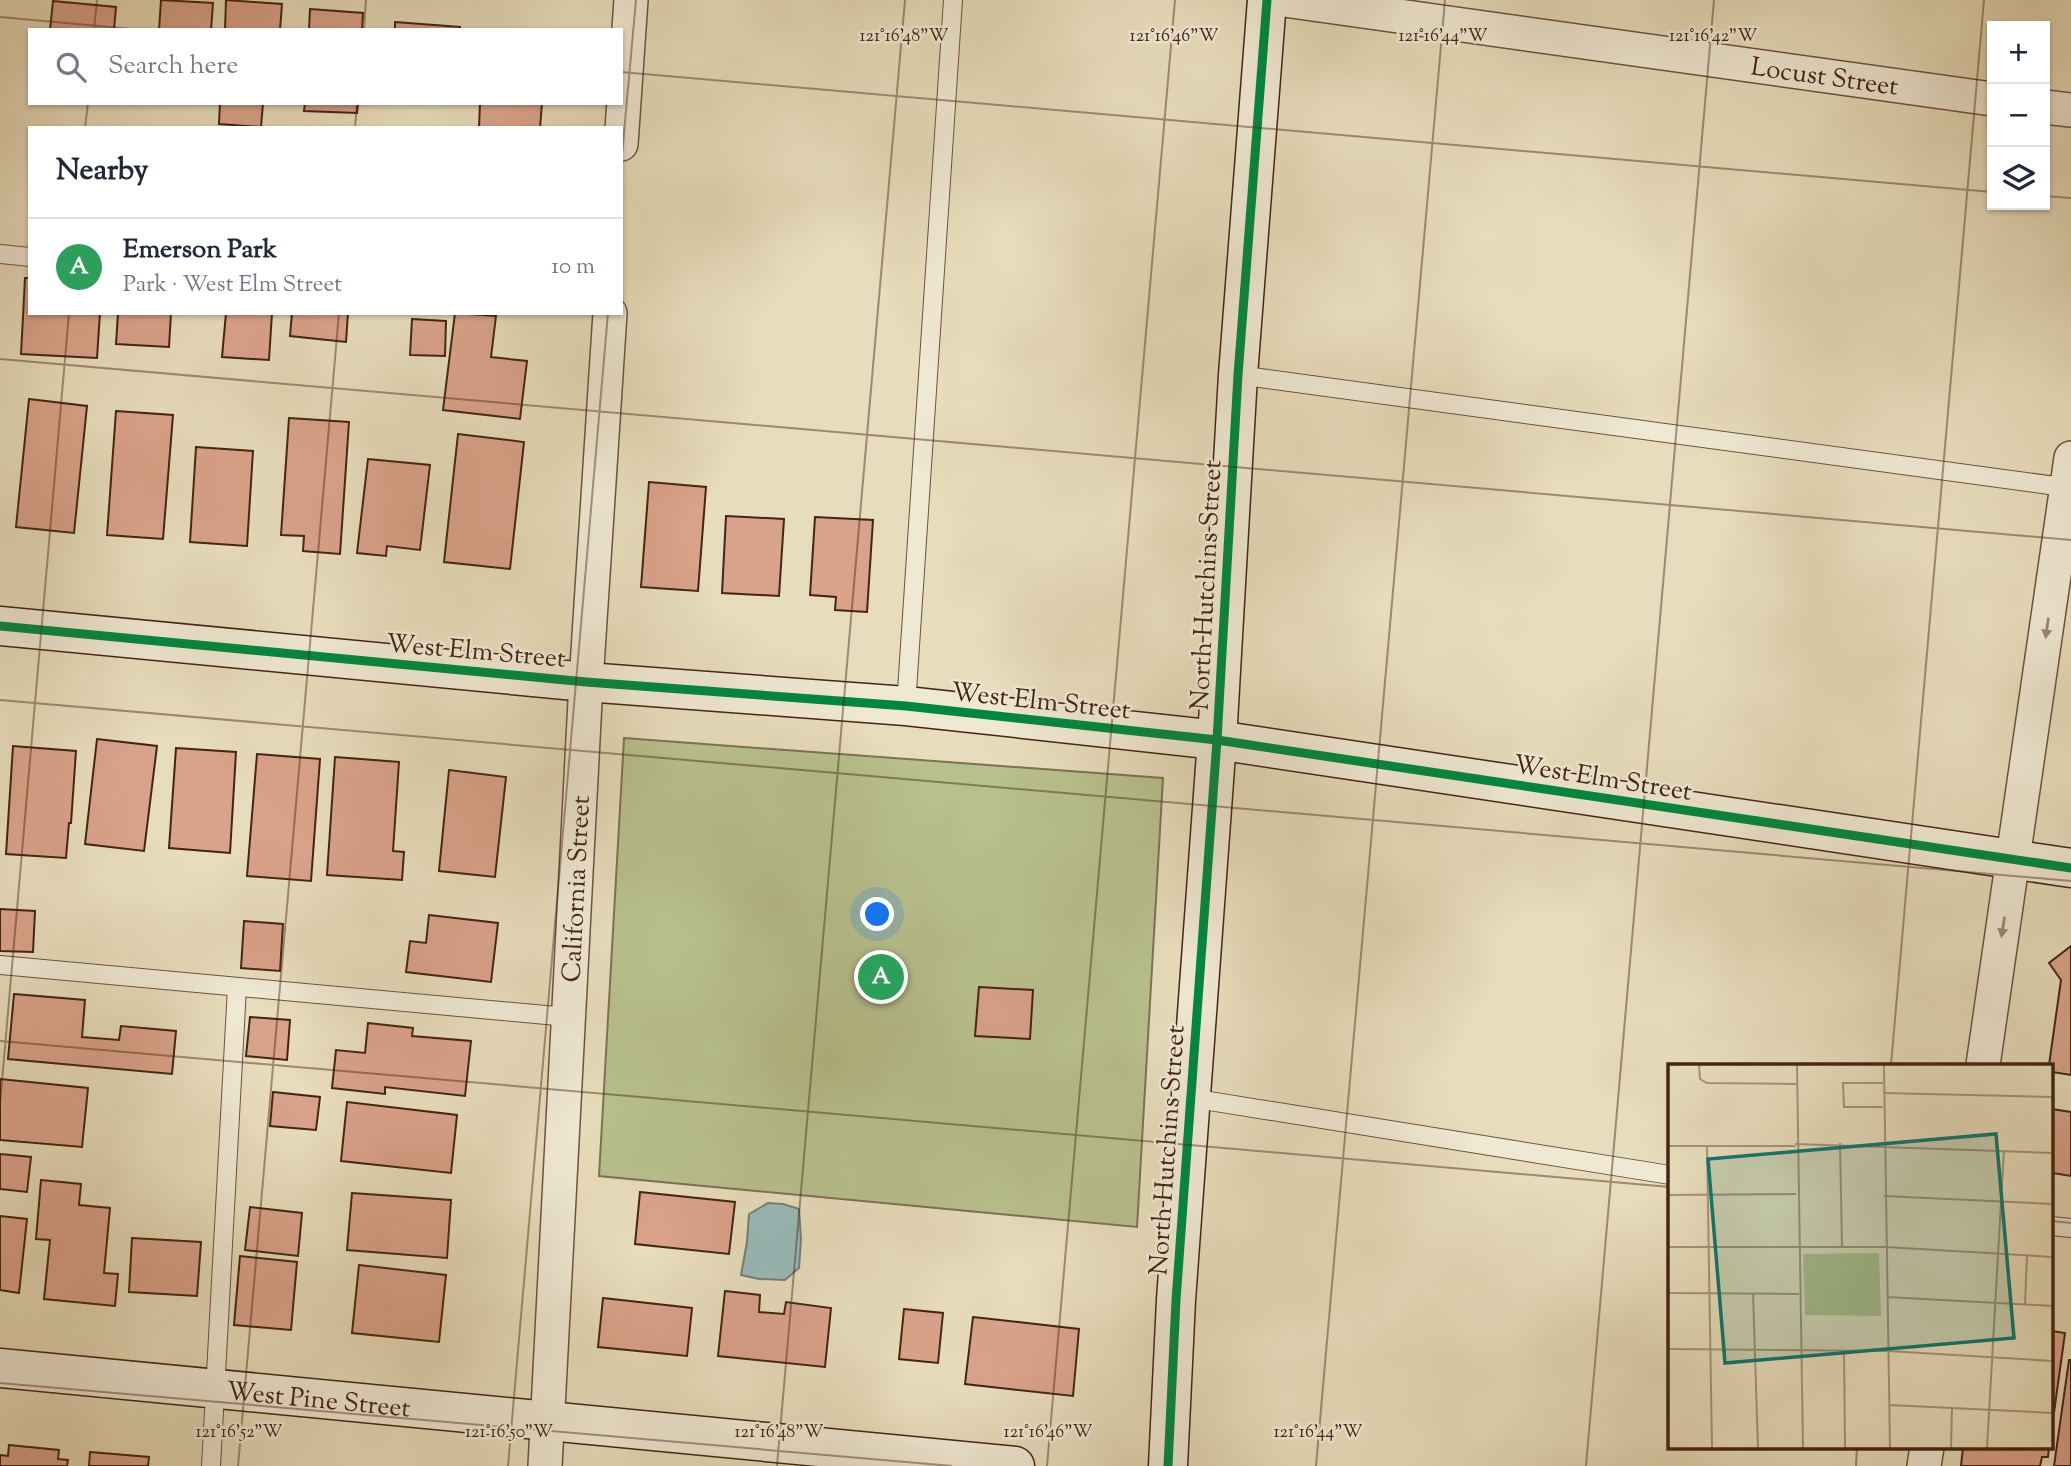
<!DOCTYPE html>
<meta charset="utf-8">
<style>
body{margin:0;font-family:"Sorts Mill Goudy",serif;background:#f2f2f3;color:#1f2937}
.controls{position:absolute;right:21px;top:21px;display:grid;overflow:hidden;border-radius:0px;box-shadow:0 2px 5px #0004}
.controls button{width:63px;height:63px;display:grid;place-items:center;padding:0;border:0;border-bottom:2px solid #e0e1e3;background:#fff;color:#1f2937;font:35px sans-serif}
.you{position:absolute;left:878px;top:915px;width:24px;height:24px;margin:-18px;border:5px solid #fff;border-radius:50%;background:#1a73e8;box-shadow:0 0 0 10px #1a73e833}
.badge{display:grid;place-items:center;width:46px;height:46px;border-radius:50%;background:#8f2418;color:#fff;font-size:23px;font-weight:700}
.pin{position:absolute;translate:-50% -50%;border:4px solid #fff;box-shadow:0 2px 7px #0006}
.list{margin:0;padding:0;list-style:none}
h2{display:flex;justify-content:space-between;align-items:center;height:91px;margin:0;padding:0 28px;font-size:30px}
h2 small{font-size:23px;font-weight:400;color:#747a83}
.list li{display:grid;grid-template-columns:46px 1fr auto;gap:21px;align-items:center;box-sizing:border-box;height:98px;padding:0 28px;border-top:2px solid #e0e1e3}
.list b{display:block;font-size:26px;white-space:nowrap}
.list p{margin:0;font-size:23px;white-space:nowrap;color:#747a83}
.list em{font-size:23px;font-style:normal;color:#747a83}
.icon{flex:none;width:38px;height:38px;fill:none;stroke:currentColor;stroke-width:2;stroke-linecap:round;stroke-linejoin:round}
.map{position:relative;flex:none;width:2071px;height:1466px;overflow:hidden}
.search{position:absolute;background:#fff;box-shadow:0 2px 5px #0004;left:28px;top:28px;width:595px;height:77px;display:flex;align-items:center;gap:18px;box-sizing:border-box;padding:0 24px;border-radius:0px;color:#747a83;font-size:26px}
.panel{position:absolute;background:#fff;box-shadow:0 2px 5px #0004;left:28px;top:126px;width:595px;height:189px;border-radius:0px}
.map>svg:first-child{display:block}
.green{fill:#b7c08e;stroke:#7e7251;stroke-width:2}
.water{fill:#99bab9;stroke:#777e77;stroke-width:2}
.building{fill:#d9a28a;stroke:#442414;stroke-width:2}
.lines{fill:none;stroke-linecap:round;stroke-linejoin:round}
.lane-casing{stroke:#6d523e;stroke-width:20}
.street-casing{stroke:#6d523e;stroke-width:36}
.secondary-casing{stroke:#442414;stroke-width:41}
.lane{stroke:#efe8d3;stroke-width:18}
.street{stroke:#efe8d3;stroke-width:33}
.secondary{stroke:#efe8d3;stroke-width:38}
.cycleway-casing{stroke:#efe8d3;stroke-width:13}
.cycleway{stroke:#00873e;stroke-width:9}
.oneway{fill:#9a8674}
.ticks{fill:none;stroke:#442414;stroke-width:2;stroke-opacity:0.45}
.labels{text-anchor:middle;stroke-width:5;stroke-linejoin:round;paint-order:stroke}
.street-label{font-size:26px;fill:#442414;stroke:#efe8d3}
.inset-road{fill:none;stroke:#a69278;stroke-width:2}
.view{fill:#0f766e;fill-opacity:0.15;stroke:#0f766e;stroke-width:3.5}
.inset-edge{fill:none;stroke:#442414;stroke-width:3.5}
.ticks-label{font-size:18px;text-anchor:middle;fill:#442414;stroke:#efe8d3;stroke-width:5;stroke-linejoin:round;paint-order:stroke}
</style>
<div class="map">
<svg width="2071" height="1466" viewBox="0 0 2071 1466">
<rect width="100%" height="100%" fill="#e7dcbb"/>
<filter id="stains"><feTurbulence type="fractalNoise" baseFrequency=".00286" numOctaves="4"/><feColorMatrix values="0 0 0 0 .2 0 0 0 0 .09 0 0 0 0 .02 0 0 0 .5 -.17"/></filter>
<radialGradient id="worn" r=".72"><stop offset=".6" stop-color="#630" stop-opacity="0"/><stop offset="1" stop-color="#630" stop-opacity=".3"/></radialGradient>
<polygon class="green" points="624,738 1163,778 1137,1227 599,1176"/>
<polygon class="water" points="768,1203 783,1204 799,1209 801,1239 799,1268 785,1280 759,1279 741,1275 747,1242 749,1214"/>
<g class="building">
<polygon points="161,0 213,3 211,30 159,30"/>
<polygon points="226,0 282,4 280,30 225,30"/>
<polygon points="53,1 116,7 114,30 50,30"/>
<polygon points="310,9 363,13 362,30 309,30"/>
<polygon points="395,22 460,27 460,30 395,30"/>
<polygon points="220,103 263,103 261,127 219,124"/>
<polygon points="305,103 358,103 357,113 304,111"/>
<polygon points="480,103 542,103 540,128 479,128"/>
<polygon points="25,278 30,278 30,313 100,313 97,358 21,354"/>
<polygon points="118,313 171,313 169,347 116,344"/>
<polygon points="226,313 272,313 269,360 222,357"/>
<polygon points="292,313 348,313 346,342 290,336"/>
<polygon points="455,313 496,316 491,357 527,361 520,419 443,410"/>
<polygon points="412,319 446,321 445,356 410,355"/>
<polygon points="29,399 87,406 74,533 16,527"/>
<polygon points="116,411 173,415 163,539 107,535"/>
<polygon points="289,418 349,422 340,554 303,551 304,536 281,535"/>
<polygon points="458,434 524,442 510,569 444,562"/>
<polygon points="196,447 253,451 247,546 190,542"/>
<polygon points="368,459 430,465 420,550 387,546 386,556 357,553"/>
<polygon points="649,482 706,487 698,591 641,587"/>
<polygon points="726,516 784,519 779,596 722,593"/>
<polygon points="815,517 873,520 867,612 835,610 836,597 810,595"/>
<polygon points="97,739 157,746 144,851 85,844"/>
<polygon points="13,746 76,751 71,823 69,823 66,858 6,854"/>
<polygon points="176,748 236,752 230,853 169,848"/>
<polygon points="257,754 320,759 311,881 247,876"/>
<polygon points="335,757 399,762 393,851 404,852 402,880 327,875"/>
<polygon points="449,770 506,777 495,877 439,871"/>
<polygon points="0,909 35,911 33,952 0,951"/>
<polygon points="429,915 498,923 491,982 406,972 410,941 426,943"/>
<polygon points="244,921 283,924 280,971 241,968"/>
<polygon points="2071,946 2071,1075 2052,1072 2052,1065 2049,1065 2061,980 2049,963"/>
<polygon points="979,987 1033,990 1030,1039 975,1036"/>
<polygon points="14,994 85,1000 82,1037 119,1040 121,1026 176,1031 172,1074 8,1059"/>
<polygon points="250,1017 290,1020 287,1060 246,1056"/>
<polygon points="368,1023 413,1028 412,1036 471,1041 465,1096 385,1087 385,1094 332,1088 336,1050 365,1053"/>
<polygon points="0,1079 88,1088 82,1147 0,1140"/>
<polygon points="273,1092 320,1097 316,1130 270,1126"/>
<polygon points="347,1102 457,1115 451,1173 341,1161"/>
<polygon points="2052,1109 2071,1112 2071,1176 2052,1173"/>
<polygon points="0,1154 31,1157 27,1192 0,1189"/>
<polygon points="41,1180 81,1184 79,1205 110,1208 104,1273 118,1274 115,1306 44,1299 50,1240 36,1239"/>
<polygon points="640,1192 735,1202 729,1254 635,1244"/>
<polygon points="352,1193 451,1200 447,1258 347,1250"/>
<polygon points="250,1207 302,1213 298,1256 245,1250"/>
<polygon points="0,1216 27,1219 19,1293 0,1290"/>
<polygon points="132,1238 201,1242 197,1296 129,1292"/>
<polygon points="240,1256 297,1262 291,1330 234,1325"/>
<polygon points="359,1265 446,1275 439,1342 352,1333"/>
<polygon points="725,1291 760,1295 759,1312 784,1314 786,1302 831,1308 825,1367 718,1356"/>
<polygon points="603,1298 692,1308 687,1356 598,1347"/>
<polygon points="904,1309 943,1313 938,1363 899,1359"/>
<polygon points="973,1317 1079,1329 1073,1396 965,1384"/>
<polygon points="2052,1331 2065,1333 2052,1427"/>
<polygon points="2069,1360 2071,1360 2071,1466 2054,1466"/>
<polygon points="9,1445 59,1450 58,1459 68,1460 67,1466 0,1466 0,1455 8,1456"/>
<polygon points="1963,1447 2049,1447 2048,1457 2042,1457 2040,1466 1961,1466"/>
<polygon points="90,1452 149,1457 148,1466 89,1466"/>
</g>
<g class="lines">
<g class="lane-casing">
<g id="lane">
<polyline points="0,254 30,257"/>
<polyline points="1238,375 2071,488"/>
<polyline points="906,706 953,0"/>
<polyline points="0,965 568,1017"/>
<polyline points="1191,1098 1670,1175"/>
<polyline points="2052,1226 2071,1228"/>
<polyline points="211,1466 237,987"/>
</g>
</g>
<g class="street-casing">
<g id="street">
<path id="s1" d="M1284 0 1992 99"/>
<polyline points="2045,107 2071,110"/>
<polyline points="621,144 631,0"/>
<polyline points="1983,1065 2071,458"/>
<path id="s2" d="M545 1466 586 682 610 313"/>
<polyline points="1924,1466 1927,1447"/>
</g>
</g>
<g class="secondary-casing">
<g id="secondary">
<polyline points="0,626 586,682 906,706 1217,740 2071,868"/>
<path id="s3" d="M0 1368 1015 1466"/>
<polyline points="1168,1466 1176,1300 1217,740 1238,375 1267,0"/>
</g>
</g>
<use href="#lane" class="lane"/>
<use href="#street" class="street"/>
<use href="#secondary" class="secondary"/>
<g class="cycleway-casing">
<g id="cycleway">
<polyline points="0,626 586,682 906,706 1217,740 2071,868"/>
<polyline points="1168,1466 1176,1300 1217,740 1238,375 1267,0"/>
</g>
</g>
<use href="#cycleway" class="cycleway"/>
</g>
<defs><path id="oneway-solid" d="M-6-.8H1V-3.2L6.5 0L1 3.2V.8H-6Z" transform="scale(1.75)"/></defs>
<g class="oneway">
<use href="#oneway-solid" transform="translate(2047 628) rotate(98)"/>
<use href="#oneway-solid" transform="translate(2003 927) rotate(99)"/>
</g>
<path class="ticks" d="M0 17 143 30M94 30 97 0M364 30 366 0M621 72 1992 192M85 128 88 103M355 128 357 103M621 166 636 0M2045 196 2071 198M0 359 2071 540M0 700 2071 881M0 1041 1670 1187M1891 1065 1984 0M0 1104 69 313M2052 1221 2071 1223M0 1383 952 1466M238 1466 339 313M508 1466 608 313M777 1466 905 0M1047 1466 1175 0M1316 1466 1445 0M1586 1466 1714 0M1856 1466 1857 1447"/>
<g class="labels">
<g class="street-label">
<text dy="9" stroke="none"><textPath href="#s1" startOffset="546">Locust Street</textPath></text>
<text transform="translate(1205 585) rotate(-87)" y="9">North Hutchins Street</text>
<text transform="translate(476 650) rotate(5)" y="9">West Elm Street</text>
<text transform="translate(1041 700) rotate(6)" y="9">West Elm Street</text>
<text transform="translate(1603 777) rotate(9)" y="9">West Elm Street</text>
<text dy="9" stroke="none"><textPath href="#s2" startOffset="578">California Street</textPath></text>
<text transform="translate(1166 1150) rotate(-86)" y="9">North Hutchins Street</text>
<text dy="9" stroke="none"><textPath href="#s3" startOffset="320">West Pine Street</textPath></text>
</g>
</g>
<g transform="translate(1668 1064)">
<rect width="385" height="385" fill="#e7dcbb"/>
<path d="M211 189 213 252 137 251 135 190Z" fill="#b7c08e"/>
<path class="inset-road" d="M31 1 32 15 39 19 128 20M129 1 135 384M216 1 222 384M215 19H175L176 43H215M215 29 385 33M172 79 174 182M127 80 385 89M0 82H127M39 82 44 384M0 131 128 130M216 132 385 140M0 183H218L385 193M0 229 131 230M85 230 90 384M219 233 385 242M357 241 359 192M0 285 220 287 385 297M176 287 177 384M222 341 385 349M283 384 284 343M319 384 336 86"/>
<path class="view" d="M328 70 346 274 57 299 40 95Z"/>
<rect width="385" height="385" class="inset-edge"/>
</g>
<g class="ticks-label">
<text x="904" y="41">121°16'48"W</text>
<text x="1174" y="41">121°16'46"W</text>
<text x="1443" y="41">121°16'44"W</text>
<text x="1713" y="41">121°16'42"W</text>
<text x="239" y="1437">121°16'52"W</text>
<text x="509" y="1437">121°16'50"W</text>
<text x="779" y="1437">121°16'48"W</text>
<text x="1048" y="1437">121°16'46"W</text>
<text x="1318" y="1437">121°16'44"W</text>
</g>
<rect width="100%" height="100%" filter="url(#stains)"/>
<rect width="100%" height="100%" fill="url(#worn)"/>
</svg>
<div class="controls">
<button>+</button>
<button>−</button>
<button><svg class="icon" aria-label="layers" viewBox="0 0 24 24"><path d="M12 4l9 5-9 5-9-5zM3 14l9 5 9-5"/></svg></button>
</div>
<div class="you"></div>
<div class="pin badge" style="left:881px;top:977px;background:#2e9e5b">A</div>
<div class="search"><svg class="icon" aria-label="search" viewBox="0 0 24 24"><circle cx="10" cy="10" r="6"/><path d="M15 15l6 6"/></svg>Search here</div>
<section class="panel">
<h2>Nearby<small></small></h2>
<ul class="list">
<li><span class="badge" style="background:#2e9e5b">A</span><div><b>Emerson Park</b><p>Park · West Elm Street</p></div><em>10 m</em></li>
</ul>
</section>
</div>
